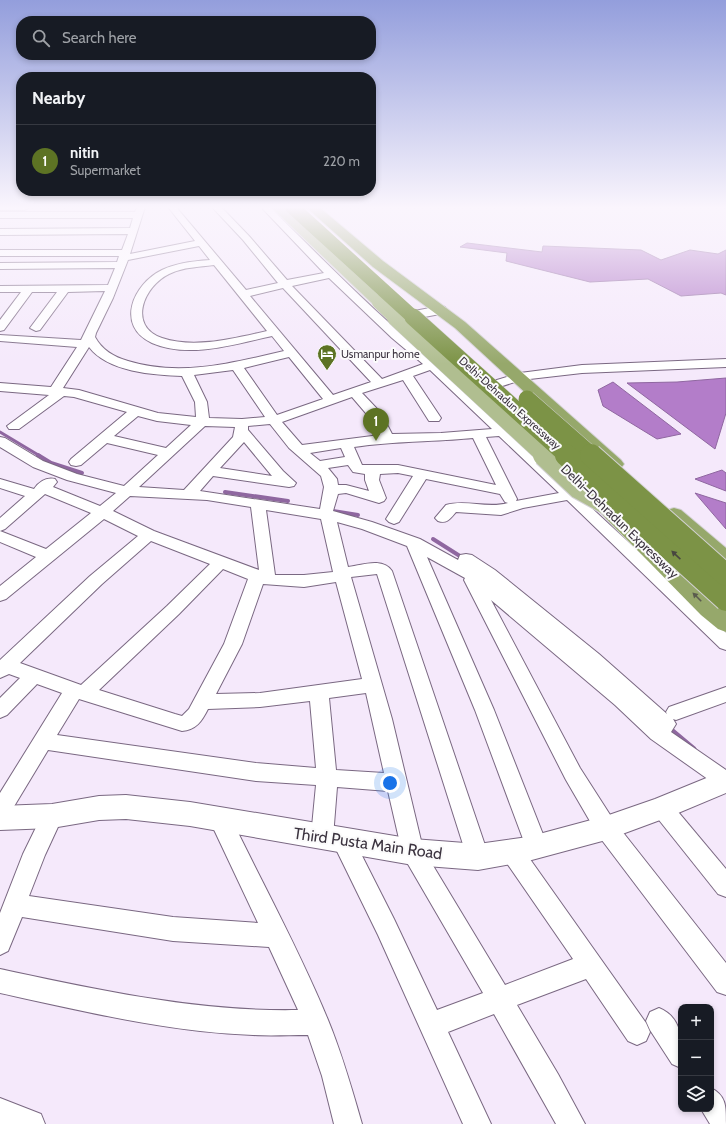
<!DOCTYPE html>
<meta charset="utf-8">
<style>
body{margin:0;font-family:Cabin,sans-serif;background:#242831;color:#f1f3f6}
.controls{position:absolute;right:12px;bottom:12px;display:grid;overflow:hidden;border-radius:8px;box-shadow:0 2px 6px #0003}
.controls button{width:36px;height:36px;display:grid;place-items:center;padding:0;border:0;border-bottom:1px solid #363941;background:#171b24;color:#f1f3f6;font:20px sans-serif}
.you{position:absolute;left:390px;top:783px;width:14px;height:14px;margin:-10px;border:3px solid #fff;border-radius:50%;background:#1a73e8;box-shadow:0 0 0 6px #1a73e833}
.badge{display:grid;place-items:center;width:26px;height:26px;border-radius:50%;background:#5d7324;color:#fff;font-size:13px;font-weight:700}
.pin{position:absolute;translate:-50% -33px;filter:drop-shadow(0 1px 2px #0008)}
.pin::after{content:'';position:absolute;top:21px;width:14px;height:12px;background:inherit;clip-path:polygon(0 0,100% 0,50% 100%)}
.list{margin:0;padding:0;list-style:none}
h2{display:flex;justify-content:space-between;align-items:center;height:52px;margin:0;padding:0 16px;font-size:17px}
h2 small{font-size:13px;font-weight:400;color:#9ea1a6}
.list li{display:grid;grid-template-columns:26px 1fr auto;gap:12px;align-items:center;box-sizing:border-box;height:72px;padding:0 16px;border-top:1px solid #363941}
.list b{display:block;font-size:15px;white-space:nowrap}
.list p{margin:0;font-size:13px;white-space:nowrap;color:#9ea1a6}
.list em{font-size:13px;font-style:normal;color:#9ea1a6}
.icon{flex:none;width:22px;height:22px;fill:none;stroke:currentColor;stroke-width:2;stroke-linecap:round;stroke-linejoin:round}
.map{position:relative;flex:none;width:726px;height:1124px;overflow:hidden}
.search{position:absolute;background:#171b24;box-shadow:0 2px 6px #0003;left:16px;top:16px;width:360px;height:44px;display:flex;align-items:center;gap:10px;box-sizing:border-box;padding:0 14px;border-radius:16px;color:#9ea1a6;font-size:15px}
.panel{position:absolute;background:#171b24;box-shadow:0 2px 6px #0003;left:16px;top:72px;width:360px;height:124px;border-radius:16px}
.map>svg:first-child{display:block}
.water{fill:#b37dc9;stroke:#8f67a0}
.lines{fill:none;stroke-linecap:round;stroke-linejoin:round}
.stream-far2{stroke:#8f67a0;stroke-width:3}
.stream-far1{stroke:#8f67a0;stroke-width:4}
.stream{stroke:#8f67a0;stroke-width:5}
.minor-casing{stroke:#7a6882;stroke-width:2}
.tertiary-casing{stroke:#7a6882;stroke-width:2}
.primary-casing{stroke:#d4d2d5;stroke-width:2}
.trunk-casing{stroke:#d4d2d5;stroke-width:2}
.minor{fill:#fff;fill-rule:evenodd}
.tertiary{fill:#fff;fill-rule:evenodd}
.primary{fill:#b0be90;fill-rule:evenodd}
.trunk{fill:#96a86b;fill-rule:evenodd}
.primary-bridge-far2-casing{stroke:#d4d2d5;stroke-width:14;stroke-linecap:butt}
.primary-bridge-far1-casing{stroke:#d4d2d5;stroke-width:18;stroke-linecap:butt}
.primary-bridge-casing{stroke:#d4d2d5;stroke-width:24;stroke-linecap:butt}
.motorway-bridge-far2-casing{stroke:#d4d2d5;stroke-width:14;stroke-linecap:butt}
.motorway-bridge-far1-casing{stroke:#d4d2d5;stroke-width:18;stroke-linecap:butt}
.motorway-bridge-casing{stroke:#d4d2d5;stroke-width:24;stroke-linecap:butt}
.primary-bridge-far2{stroke:#b0be90;stroke-width:14}
.primary-bridge-far1{stroke:#b0be90;stroke-width:17}
.primary-bridge{stroke:#b0be90;stroke-width:22}
.motorway-bridge-far2{stroke:#7c9346;stroke-width:14}
.motorway-bridge-far1{stroke:#7c9346;stroke-width:17}
.motorway-bridge{stroke:#7c9346;stroke-width:22}
.oneway{fill:#484640}
.oneway2{fill:#5b5c4e}
.labels{text-anchor:middle;stroke-width:4;stroke-linejoin:round;paint-order:stroke}
.far-poi-label{font-size:11px;fill:#3b333f;stroke:#fbfbfb;text-anchor:start}
.far-street-label{font-size:11px;fill:#3b333f;stroke:#fbfbfb}
.street-label{font-size:13px;fill:#3b333f;stroke:#fbfbfb}
.near-street-label{font-size:16px;fill:#3b333f;stroke:#fbfbfb}
</style>
<div class="map">
<svg width="726" height="1124" viewBox="0 0 726 1124">
<rect width="100%" height="100%" fill="#f5e9fb"/>
<g class="water">
<polygon points="467,243 542,252 543,246 641,250 661,260 690,250 718,254 726,250 726,295 721,293 681,296 648,279 590,282 506,261 507,253 460,247"/>
<polygon points="726,378 726,413 715,449 627,383 677,382"/>
<polygon points="613,382 681,434 657,439 603,406 598,390"/>
<polygon points="722,470 726,473 726,491 695,479"/>
<polygon points="695,493 726,503 726,529"/>
</g>
<g class="lines">
<polyline class="stream-far2" points="0,432 40,456"/>
<g class="stream-far1">
<polyline points="38,455 51,463 82,473"/>
<polyline points="225,492 288,501"/>
<polyline points="333,511 358,515"/>
<polyline points="433,539 463,558"/>
</g>
<polyline class="stream" points="669,728 694,749"/>
<g class="minor-casing">
<g id="minor">
<path d="M137 207H145L130 254 195 241 168 207H176L246 290 278 283 243 240 212 207H221L249 236 287 280 324 273 261 207H270C323 260 375 313 433 361L439 359 443 360 445 363 440 367 726 633V650L720 648 567 500 523 508 501 515 456 512C450 519 447 524 438 521L435 518 446 505C466 499 487 509 508 503L505 502 500 494 426 479 399 522 394 524 389 522 386 519 413 476 398 473 380 474 379 480 386 498 384 501 379 503 346 493 338 494 333 511 372 522 420 539 458 560 460 555 466 554 472 555 495 570 599 654 667 714 666 712 669 707 726 687V702L676 720 673 719 676 724 671 732 726 770V790L719 787 651 739 615 705 491 600 580 768 614 821 726 963V995L717 992 598 835 566 780 464 580 465 578 427 557 494 710 548 847 545 854 537 857 529 854 526 847 475 710 407 546 362 529 337 522 348 567C362 565 383 557 392 571L489 857 486 864 478 867 470 864 467 857 377 574 351 577 392 719 423 849 505 985 573 959 504 859 501 852 504 845 512 842 520 845 646 1023 650 1032 646 1041 637 1045 628 1041 586 979 517 1005 558 1074 585 1124H556L494 1014 448 1032 491 1124H463L378 935 332 841 335 834 343 831 351 834 394 919 437 1010 483 993 405 859 402 852 388 791 337 787 333 837 330 844 322 847 314 844 311 837 316 785 256 781 48 750 7 818 0 820V793L62 693 37 684 7 715 0 718V698L20 678 9 674 0 678V660L90 576 138 536 104 519 6 599 0 601V586L36 557 0 542V531L46 549 91 513 45 494 5 529 0 531V518L25 496 0 488V479L34 489C39 482 46 477 55 479L57 482 53 487 100 506 116 493 67 480 33 467 0 447V437L5 438 43 461 77 474 124 486 158 455 107 443 81 465 76 466 71 465 69 462 71 459 127 412 74 397 64 396 19 429H9L7 426 49 395 0 391V383L51 387 77 347 0 341V335L81 340 105 291 68 292 40 330 36 331 30 328 57 292H32L4 330 0 331V320L21 292H0V286L108 285 115 268 0 269V263L117 262 119 256H0V250H122L128 234 0 235V229L130 228 133 218H0V212H135ZM199 246 210 260C194 261 176 263 162 270 133 284 115 326 152 343 189 359 235 344 272 336L284 351C233 363 180 377 128 361 114 357 102 350 95 337L96 333 113 298 128 260ZM214 265 267 331C235 338 195 349 162 338 127 326 144 286 169 274 183 267 199 267 214 265ZM329 278 392 338 423 364 382 379 292 286ZM283 288 371 382 333 395 250 296ZM89 347C108 372 153 375 182 376L195 402 196 417 158 413 79 390 63 388ZM289 357 323 399 277 415 244 368ZM233 370 265 417 242 419 209 418 207 402 194 375ZM430 370 492 429 441 433 392 434 381 413 362 393 403 380 429 421H439L441 418 413 376ZM352 397 370 418 380 435 302 445 282 422ZM138 416 157 421 191 425 166 448 114 436ZM270 424 289 448 321 476 324 487 320 509 200 491 213 476 289 487 294 486 296 483 283 471 248 430V426ZM205 426 235 427 233 437 184 490 139 487ZM499 436 559 493 516 501 517 499 486 437ZM473 438 496 485 398 465H362L354 447C394 441 433 442 473 438ZM244 442 272 476 220 468ZM341 448 345 457 320 461 310 453ZM348 465 353 472 365 474V480L369 491 346 485H338L337 479 328 468ZM130 496 207 500 251 507 259 570 154 531 113 511ZM266 510 321 519 333 572 304 575H275ZM151 541 210 564 167 606 81 685 20 663 102 584ZM223 569 248 579 224 644 189 709 182 716 175 714 99 690 179 614ZM336 582 362 679 260 693 216 694 242 644 263 584 304 587ZM366 693 384 773 336 770 329 698ZM79 699 182 731C196 730 202 721 208 709L260 707 310 701 316 768 256 763 57 735Z"/>
<polygon points="726,359 726,367 582,373 521,380 481,393 477,392 475,389 477,386 520,373 582,365"/>
<polygon points="662,799 669,801 726,869 726,897 718,894 655,815 651,808 655,801"/>
<path d="M52 807 59 809 63 816 45 855 29 896 173 917 258 923 209 819 212 812 220 810 228 812C261 881 299 949 328 1020 342 1054 352 1089 362 1124H334L322 1076 308 1035C289 1035 271 1036 253 1035 167 1032 83 1011 0 993V969C98 990 197 1012 298 1010L269 947 173 941 22 917 8 951 0 955V913L23 854 45 809Z"/>
<path d="M659 1008C685 1019 681 1044 681 1068L672 1064 650 1030 646 1021 650 1012Z"/>
<path d="M711 1088C726 1096 726 1105 726 1124H710L701 1109H711Z"/>
<polygon points="0,1098 41,1114 45,1124 0,1124"/>
</g>
</g>
<g class="tertiary-casing">
<g id="tertiary">
<polygon points="0,207 30,207 25,210 0,210"/>
<polygon points="440,306 445,307 447,310 445,313 404,321 399,320 397,317 399,314"/>
<polygon points="726,770 726,793 671,816 606,840 528,861 478,870 413,865 190,826 126,819 99,820 52,828 0,830 0,806 52,804 99,796 126,795 190,802 413,839 478,844 528,837 606,816 655,799"/>
</g>
</g>
<g class="primary-casing">
<polygon id="primary" points="271,207 284,207 384,299 386,302 384,305 379,306 374,305"/>
</g>
<g class="trunk-casing">
<g id="trunk">
<polygon points="306,207 319,207 383,261 465,322 621,460 624,464 621,468 614,470 607,468 455,328 373,267"/>
<polygon points="602,497 609,499 726,610 726,632 718,629 701,615 595,507 592,503 595,499"/>
<polygon points="674,508 681,510 726,548 726,567 718,565 667,520 664,515 667,510"/>
</g>
</g>
<use href="#minor" class="minor"/>
<use href="#tertiary" class="tertiary"/>
<use href="#primary" class="primary"/>
<use href="#trunk" class="trunk"/>
<g class="primary-bridge-far2-casing">
<polyline id="primary-bridge-far2" points="379,302 396,318"/>
</g>
<g class="primary-bridge-far1-casing">
<polyline id="primary-bridge-far1" points="395,317 545,456"/>
</g>
<g class="primary-bridge-casing">
<polyline id="primary-bridge" points="544,455 579,488 624,513"/>
</g>
<g class="motorway-bridge-far2-casing">
<polyline id="motorway-bridge-far2" points="292,207 414,318"/>
</g>
<g class="motorway-bridge-far1-casing">
<g id="motorway-bridge-far1">
<polyline points="413,317 567,456"/>
<polyline points="527,399 592,456"/>
</g>
</g>
<g class="motorway-bridge-casing">
<g id="motorway-bridge">
<polyline points="566,455 726,600"/>
<polyline points="591,455 726,575"/>
</g>
</g>
<use href="#primary-bridge-far2" class="primary-bridge-far2"/>
<use href="#primary-bridge-far1" class="primary-bridge-far1"/>
<use href="#primary-bridge" class="primary-bridge"/>
<use href="#motorway-bridge-far2" class="motorway-bridge-far2"/>
<use href="#motorway-bridge-far1" class="motorway-bridge-far1"/>
<use href="#motorway-bridge" class="motorway-bridge"/>
</g>
<defs><path id="oneway-solid" d="M-6-.8H1V-3.2L6.5 0L1 3.2V.8H-6Z"/></defs>
<use class="oneway" href="#oneway-solid" transform="translate(676 555) rotate(-137)"/>
<use class="oneway2" href="#oneway-solid" transform="translate(697 597) rotate(-135)"/>
<linearGradient id="sky" x2="0" y2="1"><stop stop-color="#939edc"/><stop offset="0.57" stop-color="#faf5fd"/><stop offset="1" stop-color="#faf5fd" stop-opacity="0"/></linearGradient>
<rect width="726" height="364" fill="url(#sky)"/>
<defs>
<g id="hotel-pin" transform="scale(1)"><path d="M0 17L-7.5 6A9.5 9.5 0 1 1 7.5 6Z" fill="#5d7324" stroke="#fbfbfb"/><path d="M-6-4.5h1.5V1H6V5H4.5V3h-9V5H-6ZM-4 0a1.8 1.8 0 1 1 3.6 0ZM.5 0V-2.5h3Q6-2.5 6 0Z" fill="#fff"/></g>
</defs>
<g fill-rule="evenodd">
<use href="#hotel-pin" x="327" y="354"/>
</g>
<g class="labels">
<g class="far-poi-label">
<text x="341" y="358">Usmanpur home</text>
</g>
<g class="far-street-label">
<text transform="translate(510 403) rotate(42)" y="4">Delhi-Dehradun Expressway</text>
</g>
<g class="street-label">
<text transform="translate(620 521) rotate(44)" y="5">Delhi–Dehradun Expressway</text>
</g>
<g class="near-street-label">
<text transform="translate(368 843) rotate(8)" y="6">Third Pusta Main Road</text>
</g>
</g>
</svg>
<div class="controls">
<button>+</button>
<button>−</button>
<button><svg class="icon" aria-label="layers" viewBox="0 0 24 24"><path d="M12 4l9 5-9 5-9-5zM3 14l9 5 9-5"/></svg></button>
</div>
<div class="you"></div>
<div class="pin badge" style="left:376px;top:441px">1</div>
<div class="search"><svg class="icon" aria-label="search" viewBox="0 0 24 24"><circle cx="10" cy="10" r="6"/><path d="M15 15l6 6"/></svg>Search here</div>
<section class="panel">
<h2>Nearby<small></small></h2>
<ul class="list">
<li><span class="badge">1</span><div><b>nitin</b><p>Supermarket</p></div><em>220 m</em></li>
</ul>
</section>
</div>
